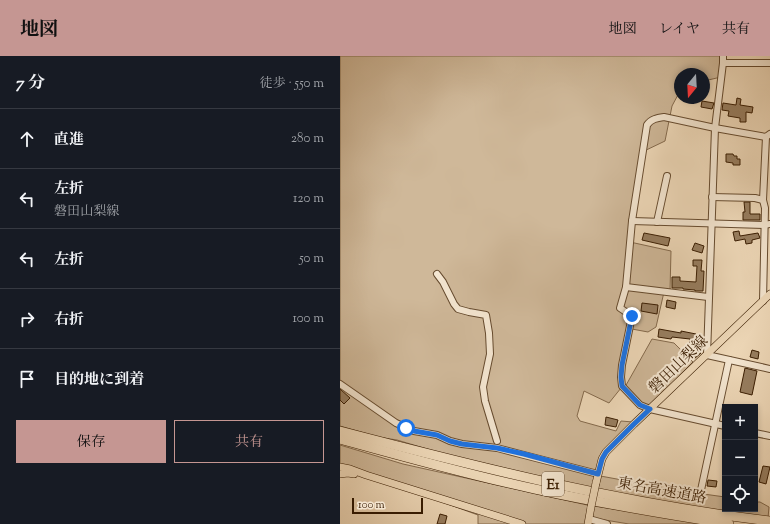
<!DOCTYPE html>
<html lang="ja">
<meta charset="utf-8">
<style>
body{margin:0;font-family:"Sorts Mill Goudy","Noto Serif JP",serif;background:#242831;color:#f1f3f6}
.controls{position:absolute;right:12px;bottom:12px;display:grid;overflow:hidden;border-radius:0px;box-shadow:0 2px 6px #0003}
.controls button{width:36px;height:36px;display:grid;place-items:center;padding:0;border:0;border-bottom:1px solid #363941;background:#171b24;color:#f1f3f6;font:20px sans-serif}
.compass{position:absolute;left:334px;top:12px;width:36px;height:36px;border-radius:50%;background:#171b24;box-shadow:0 2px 6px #0003;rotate:198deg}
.scale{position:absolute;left:12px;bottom:10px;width:71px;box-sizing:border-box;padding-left:4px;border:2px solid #391c01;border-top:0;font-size:11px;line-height:14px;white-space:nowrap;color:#391c01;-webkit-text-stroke:3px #f4e6d1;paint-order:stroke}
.stop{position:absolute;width:12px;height:12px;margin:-9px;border:3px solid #1a73e8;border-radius:50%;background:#fff}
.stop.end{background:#1a73e8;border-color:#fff;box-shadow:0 1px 4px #0008}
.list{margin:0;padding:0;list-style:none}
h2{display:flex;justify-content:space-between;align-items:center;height:52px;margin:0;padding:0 16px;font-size:17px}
h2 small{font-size:13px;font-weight:400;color:#9ea1a6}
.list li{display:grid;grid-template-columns:26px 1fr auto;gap:12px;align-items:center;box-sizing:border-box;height:60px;padding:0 16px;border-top:1px solid #363941}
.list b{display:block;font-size:15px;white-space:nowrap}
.list p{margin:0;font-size:13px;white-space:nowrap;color:#9ea1a6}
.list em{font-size:13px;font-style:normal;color:#9ea1a6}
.actions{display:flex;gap:8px;padding:12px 16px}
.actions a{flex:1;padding:9px 0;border:1px solid #c59692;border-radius:0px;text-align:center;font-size:14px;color:#c59692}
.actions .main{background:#c59692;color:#111}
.icon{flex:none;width:22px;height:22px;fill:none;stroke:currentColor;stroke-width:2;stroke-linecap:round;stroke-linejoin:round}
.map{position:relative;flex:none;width:430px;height:468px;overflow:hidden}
header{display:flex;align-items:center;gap:24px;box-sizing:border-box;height:56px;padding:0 20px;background:#c59692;color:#111}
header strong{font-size:19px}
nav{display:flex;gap:22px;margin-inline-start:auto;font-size:14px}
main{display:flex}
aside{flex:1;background:#171b24}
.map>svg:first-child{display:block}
.green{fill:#cfb899;stroke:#846a4d}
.building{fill:#977e60;stroke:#391c01}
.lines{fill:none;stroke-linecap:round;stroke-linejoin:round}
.minor-casing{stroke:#664b2f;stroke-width:8}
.major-casing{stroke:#391c01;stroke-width:8}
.highway-casing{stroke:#391c01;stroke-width:10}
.minor{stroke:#f4e6d1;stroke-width:6}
.major{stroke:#eed8b8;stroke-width:7}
.highway{stroke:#eed8b8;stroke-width:9}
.major-bridge-casing{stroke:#391c01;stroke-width:8;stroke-linecap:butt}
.major-bridge{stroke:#eed8b8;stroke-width:7}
.route{stroke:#1a73e8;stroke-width:5}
.labels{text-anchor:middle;stroke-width:4;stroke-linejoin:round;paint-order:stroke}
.shield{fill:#f4e6d1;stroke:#71593f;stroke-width:1}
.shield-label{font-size:14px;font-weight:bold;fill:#391c01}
.street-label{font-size:15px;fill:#391c01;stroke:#f4e6d1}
</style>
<header>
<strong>地図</strong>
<nav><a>地図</a><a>レイヤ</a><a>共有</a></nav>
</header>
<main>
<aside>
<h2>7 分<small>徒歩 · 550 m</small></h2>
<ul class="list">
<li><svg class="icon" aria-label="ahead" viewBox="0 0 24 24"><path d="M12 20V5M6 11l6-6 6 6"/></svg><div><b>直進</b></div><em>280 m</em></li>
<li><svg class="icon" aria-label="left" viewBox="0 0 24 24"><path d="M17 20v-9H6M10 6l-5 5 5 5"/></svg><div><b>左折</b><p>磐田山梨線</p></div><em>120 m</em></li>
<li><svg class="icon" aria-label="left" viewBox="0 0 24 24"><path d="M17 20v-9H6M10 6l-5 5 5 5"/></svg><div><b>左折</b></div><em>50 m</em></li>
<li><svg class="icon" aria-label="right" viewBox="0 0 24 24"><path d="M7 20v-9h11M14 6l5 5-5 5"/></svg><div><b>右折</b></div><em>100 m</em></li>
<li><svg class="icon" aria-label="arrive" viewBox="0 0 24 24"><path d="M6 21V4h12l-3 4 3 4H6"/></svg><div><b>目的地に到着</b></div></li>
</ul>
<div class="actions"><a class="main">保存</a><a>共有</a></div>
</aside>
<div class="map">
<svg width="430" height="468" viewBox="0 0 430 468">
<rect width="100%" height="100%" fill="#eed8b8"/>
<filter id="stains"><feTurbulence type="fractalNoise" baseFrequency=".005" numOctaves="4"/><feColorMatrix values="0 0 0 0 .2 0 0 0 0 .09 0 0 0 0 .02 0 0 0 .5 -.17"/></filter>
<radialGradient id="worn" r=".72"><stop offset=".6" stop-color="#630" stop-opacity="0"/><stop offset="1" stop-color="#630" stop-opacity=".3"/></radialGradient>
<g class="green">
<polygon points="0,0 382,0 381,21 364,25 364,18 340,18 340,35 332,50 325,85 300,97 290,186 331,195 330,235 324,236 316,271 308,276 292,273 292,260 281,332 269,347 244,335 237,360 240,365 276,375 281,365 293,366 266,396 255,419 342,435 385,441 385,453 415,453 415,446 420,446 429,451 428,462 279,439 104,398 57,384 38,381 0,370"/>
<polygon points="312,283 334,287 353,306 308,351 299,348 285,331"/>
<polygon points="0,389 63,408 247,449 373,468 289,468 247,461 259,468 138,468 138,459 0,409"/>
</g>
<g class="building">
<polygon points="397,42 401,43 400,49 413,51 412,57 406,56 406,66 400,66 400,62 388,60 389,55 382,54 383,47 396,49"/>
<polygon points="362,45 374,47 372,53 361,51"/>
<polygon points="386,98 393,98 394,100 397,100 397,103 400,103 400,109 393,109 393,107 386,106"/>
<polygon points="404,146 410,146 410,158 420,158 420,164 403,164 403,156 405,156"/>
<polygon points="399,175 400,180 418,177 420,182 412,184 412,187 406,188 405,183 395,185 393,176"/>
<polygon points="304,177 330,182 328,190 302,184"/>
<polygon points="355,187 364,190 362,197 352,194"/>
<polygon points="353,204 362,204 361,215 364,215 363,235 355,235 355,234 343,233 343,232 332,232 332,221 340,221 340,225 356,226 357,210 353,210"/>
<polygon points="327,244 336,246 335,253 326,251"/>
<polygon points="302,247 318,249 317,258 301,255"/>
<polygon points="319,273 341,277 341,275 356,278 355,288 349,288 350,283 332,281 331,283 318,281"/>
<polygon points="356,292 361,297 354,303 350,298"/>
<polygon points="412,294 419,296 418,303 410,301"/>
<polygon points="405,312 417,315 412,339 400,336"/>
<polygon points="0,333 10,342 4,348 0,344"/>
<polygon points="266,361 278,364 276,371 265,369"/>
<polygon points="423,410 430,411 426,428 419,426"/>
<polygon points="368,424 377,425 376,431 367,430"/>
<polygon points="100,458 107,460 105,468 97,468"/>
</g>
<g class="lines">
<g class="minor-casing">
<g id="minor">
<polyline points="383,0 383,7 375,72 367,299 430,313"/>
<polyline points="383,7 430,7"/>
<polyline points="372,141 415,142 423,144"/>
<polyline points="292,165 424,169 430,168"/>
<polyline points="317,166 327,120"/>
<polyline points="97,218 103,226 114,248 118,253 129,256 146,259 149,277 150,298 143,331 145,345 157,385"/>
<polyline points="286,231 368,241"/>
<polyline points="423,245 425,152 423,144 426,81"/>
<polyline points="0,328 56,367 74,375 97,379 110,385 122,388 157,392 184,399 258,418"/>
<path d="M385 370 310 353 300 349 282 330 281 321 282 309 292 260 280 252 286 231 292 165 307 69C311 63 317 62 324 61L375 72 426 81 430 78"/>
<polyline points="415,377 430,380"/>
<polyline points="361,434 389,304"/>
<polyline points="249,463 267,468"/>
</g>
</g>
<g class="major-casing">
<g id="major">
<polyline points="0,411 10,413 26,419 182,468"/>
<polyline points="0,418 8,417 14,418"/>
<polyline points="256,427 262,403 266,396 294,368 430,238"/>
<polyline points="248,468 251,451"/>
</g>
</g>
<g class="highway-casing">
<g id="highway">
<path d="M0 375C142 412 284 448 430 465"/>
<path d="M0 383C65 401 129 419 195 433 259 447 324 458 389 468"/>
</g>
</g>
<use href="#minor" class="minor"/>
<use href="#major" class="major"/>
<use href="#highway" class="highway"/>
<g class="major-bridge-casing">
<polyline id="major-bridge" points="251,451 256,427"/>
</g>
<use href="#major-bridge" class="major-bridge"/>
</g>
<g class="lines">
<polyline class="route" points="66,372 74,375 97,379 110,385 122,388 157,392 184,398 258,418 262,403 266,396 294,368 310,353 300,349 282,330 281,321 282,309 292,260"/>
</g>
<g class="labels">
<rect class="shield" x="202" y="416" width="22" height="24" rx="3"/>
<g class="shield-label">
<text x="213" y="433">E1</text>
</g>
<g class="street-label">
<text transform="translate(338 308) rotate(-44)" y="5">磐田山梨線</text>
<text transform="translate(322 434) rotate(10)" y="5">東名高速道路</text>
</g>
</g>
<rect width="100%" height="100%" filter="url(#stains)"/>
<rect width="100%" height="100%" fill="url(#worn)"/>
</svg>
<div class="controls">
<button>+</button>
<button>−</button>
<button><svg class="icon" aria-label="locate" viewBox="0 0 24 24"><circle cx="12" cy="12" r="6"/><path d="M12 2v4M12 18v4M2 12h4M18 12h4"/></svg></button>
</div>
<svg class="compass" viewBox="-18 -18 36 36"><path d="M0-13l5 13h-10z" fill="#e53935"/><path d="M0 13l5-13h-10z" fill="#9ea1a6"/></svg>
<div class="scale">100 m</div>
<div class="stop" style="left:66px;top:372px"></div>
<div class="stop end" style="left:292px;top:260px"></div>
</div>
</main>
